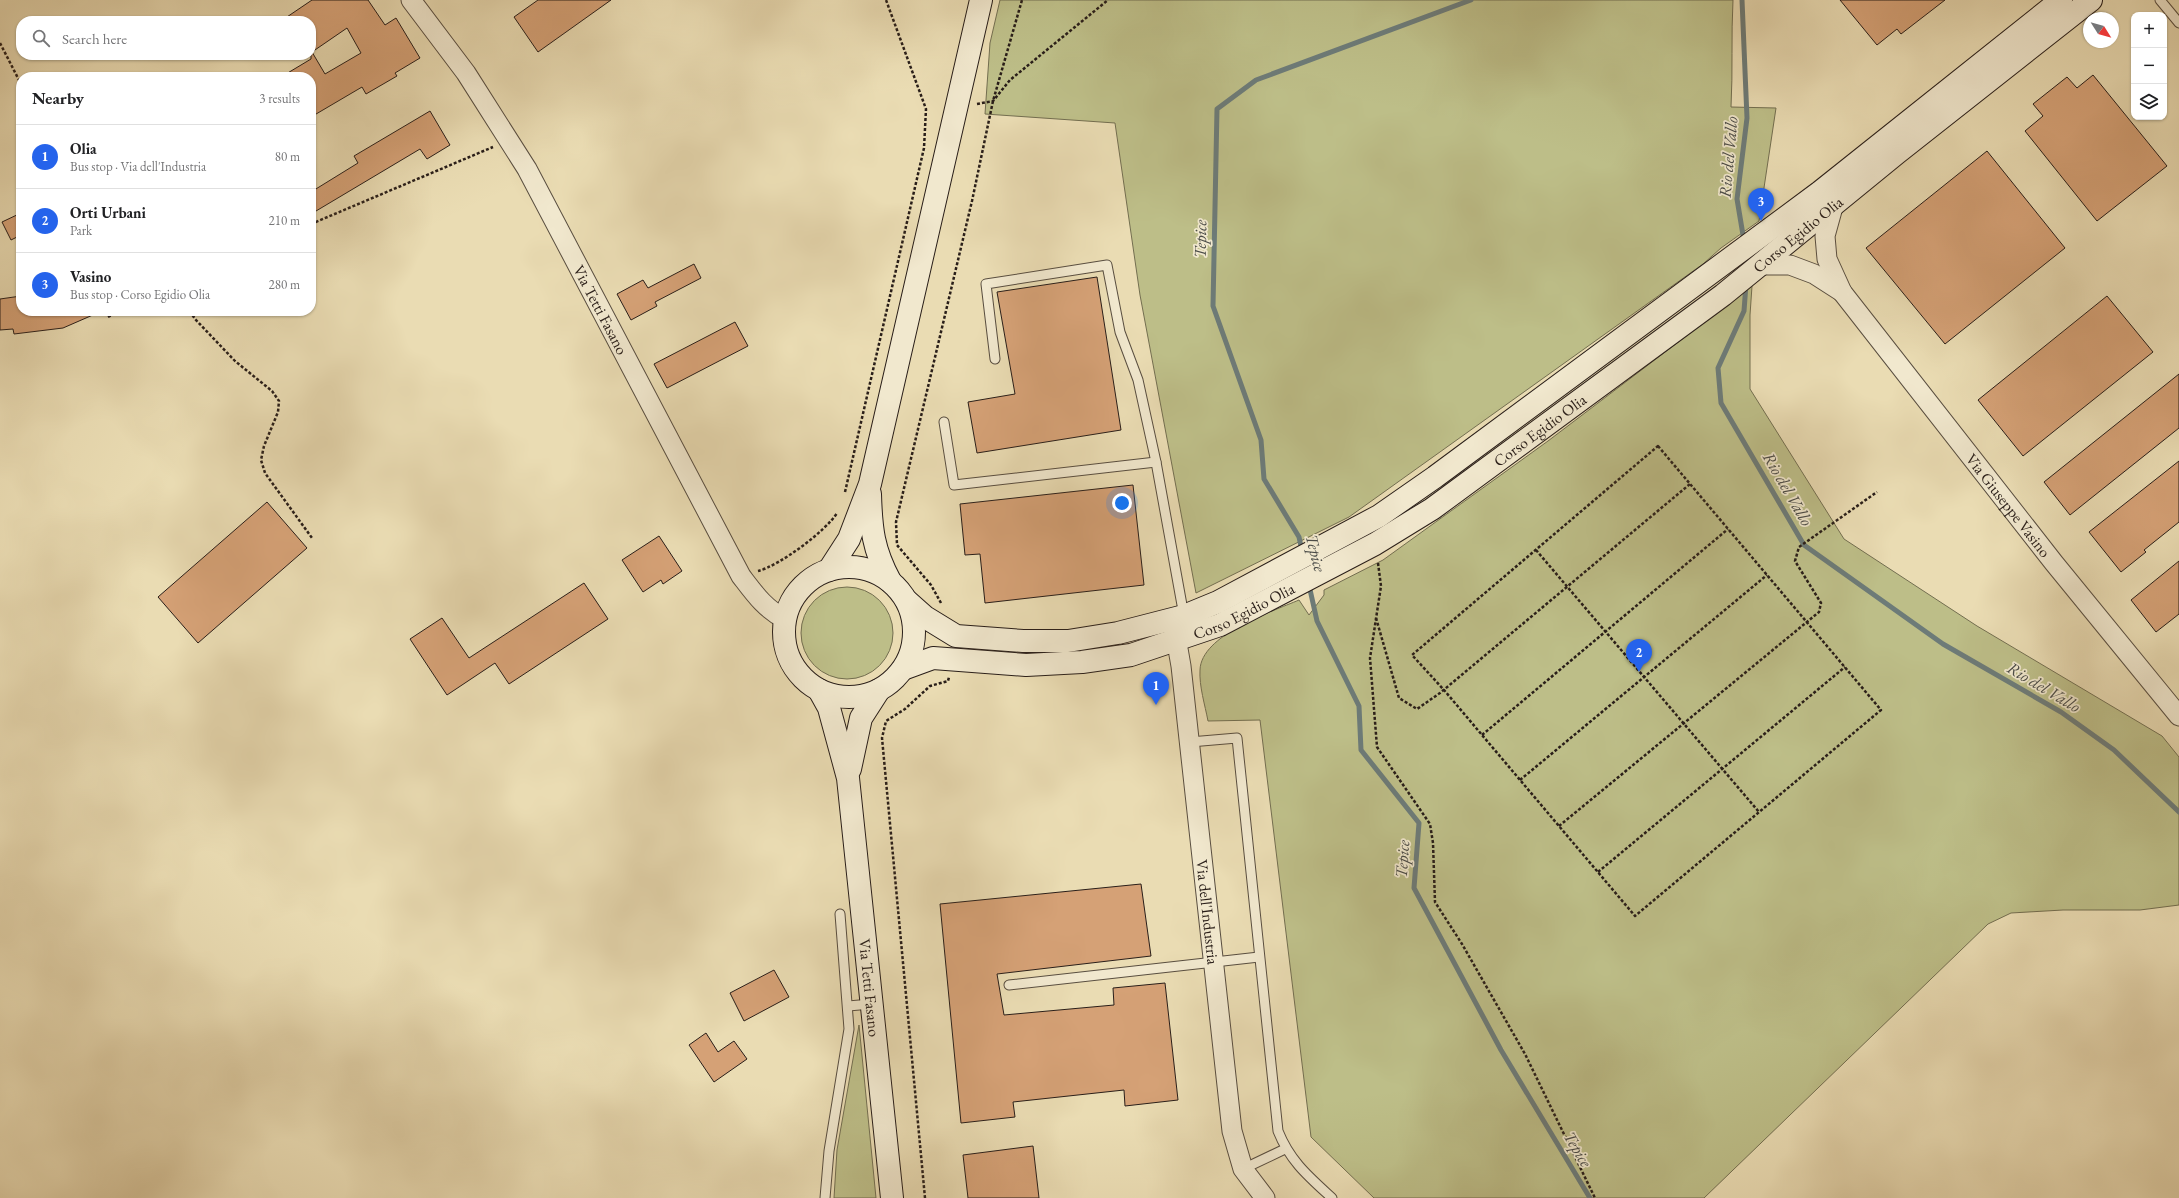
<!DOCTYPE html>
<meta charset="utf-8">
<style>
body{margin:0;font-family:"EB Garamond",serif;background:#f2f2f2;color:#202124}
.controls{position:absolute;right:12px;top:12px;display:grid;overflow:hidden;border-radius:8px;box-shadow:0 1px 3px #0004}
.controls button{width:36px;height:36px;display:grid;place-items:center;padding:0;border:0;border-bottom:1px solid #e0e0e0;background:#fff;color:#202124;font:20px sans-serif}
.compass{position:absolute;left:2083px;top:12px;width:36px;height:36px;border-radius:50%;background:#fff;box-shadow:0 1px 3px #0004;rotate:127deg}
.you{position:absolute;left:1122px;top:503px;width:14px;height:14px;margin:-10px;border:3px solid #fff;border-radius:50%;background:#1a73e8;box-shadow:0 0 0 6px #1a73e833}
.badge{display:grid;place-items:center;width:26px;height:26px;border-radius:50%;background:#2563eb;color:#fff;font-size:13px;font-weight:700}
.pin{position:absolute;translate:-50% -33px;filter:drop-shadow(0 1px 2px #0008)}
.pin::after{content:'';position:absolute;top:21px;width:14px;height:12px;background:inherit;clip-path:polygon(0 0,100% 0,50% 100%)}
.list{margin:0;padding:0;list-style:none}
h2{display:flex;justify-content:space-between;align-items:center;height:52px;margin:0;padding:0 16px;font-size:17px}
h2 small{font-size:13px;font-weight:400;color:#757577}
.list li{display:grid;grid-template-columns:26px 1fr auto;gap:12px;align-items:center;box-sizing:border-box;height:64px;padding:0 16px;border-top:1px solid #e0e0e0}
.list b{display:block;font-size:15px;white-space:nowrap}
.list p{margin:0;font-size:13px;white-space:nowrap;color:#757577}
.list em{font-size:13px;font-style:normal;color:#757577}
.icon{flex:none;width:22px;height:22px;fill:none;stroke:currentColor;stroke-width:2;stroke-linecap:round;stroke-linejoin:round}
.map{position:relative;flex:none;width:2179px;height:1198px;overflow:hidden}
.search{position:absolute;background:#fff;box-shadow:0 1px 3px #0004;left:16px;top:16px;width:300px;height:44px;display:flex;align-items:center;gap:10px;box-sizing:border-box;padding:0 14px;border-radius:16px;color:#757577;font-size:15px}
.panel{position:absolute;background:#fff;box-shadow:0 1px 3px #0004;left:16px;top:72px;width:300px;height:244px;border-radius:16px}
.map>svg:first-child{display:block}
.green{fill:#bdbe88;stroke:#736e50}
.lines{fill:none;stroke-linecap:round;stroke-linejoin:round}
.stream{stroke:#6d7b78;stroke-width:5}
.building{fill:#d5a176;stroke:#291e19;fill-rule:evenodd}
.lane-casing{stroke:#594e40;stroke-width:11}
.street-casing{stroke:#594e40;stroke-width:21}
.secondary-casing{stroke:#291e19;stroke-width:24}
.path{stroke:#291e19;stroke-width:2.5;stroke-dasharray:3 2;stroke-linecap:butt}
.lane{stroke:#f1e8ce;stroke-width:9}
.street{stroke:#f1e8ce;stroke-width:19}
.secondary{stroke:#f1e8ce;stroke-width:22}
.labels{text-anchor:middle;stroke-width:3.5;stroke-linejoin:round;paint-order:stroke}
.street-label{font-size:16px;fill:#291e19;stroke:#f1e8ce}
.water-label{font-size:17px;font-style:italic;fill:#4b4c48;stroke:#f1e8ce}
</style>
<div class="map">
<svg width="2179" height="1198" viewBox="0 0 2179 1198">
<rect width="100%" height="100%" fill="#eadcb3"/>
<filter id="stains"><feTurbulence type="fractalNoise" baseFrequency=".005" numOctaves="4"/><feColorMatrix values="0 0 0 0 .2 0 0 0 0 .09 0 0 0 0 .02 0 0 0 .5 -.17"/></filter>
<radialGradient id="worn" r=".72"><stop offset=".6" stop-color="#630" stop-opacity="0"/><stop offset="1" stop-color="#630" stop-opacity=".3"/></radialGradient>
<g class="green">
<path d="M1000 0H1733C1731 36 1733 71 1731 107L1776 108 1759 221 1721 248 1703 264 1349 517 1196 593 1140 295 1115 123 985 114 990 43Z"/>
<path d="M1752 286 1750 315V389L1844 539 1977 626 2162 736 2179 757V905L2140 910H2063L2011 913 1988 924 1704 1198H1374L1311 1137 1260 720 1208 721C1205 705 1199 686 1200 670 1201 635 1271 612 1299 600L1309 615 1324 595V590L1383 560 1548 441Z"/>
<circle cx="847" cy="633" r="46"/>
<polygon points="859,1025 876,1198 834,1198 837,1150"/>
</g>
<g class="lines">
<g class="stream">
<polyline points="1742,0 1747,118 1737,199 1744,241"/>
<polyline points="1746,284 1744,311 1718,368 1721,403 1804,545 1943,644 2061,712 2114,750 2179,812"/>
<polyline points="1302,551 1299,537 1264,479 1261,440 1213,306 1217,109 1256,80 1471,0"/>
<polyline points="1309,585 1317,621 1359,706 1361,750 1419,823 1414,888 1501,1050 1590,1198"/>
</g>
</g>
<g class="building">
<path d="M312 0H368L385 25 396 18 420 58 395 73 397 76 366 94 362 87 311 117V77H281L311 59V21H281ZM347 28 361 53 325 74 312 52Z"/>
<polygon points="538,0 611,0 538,52 514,17"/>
<polygon points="1840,0 1945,0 1901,34 1897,29 1877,45"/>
<polygon points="2093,75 2167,166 2097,221 2025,131 2043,116 2033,104 2067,77 2077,88"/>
<polygon points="430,111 450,145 427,159 420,149 311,214 311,192 358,163 354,156"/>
<polygon points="1987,151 2065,248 1945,344 1866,248"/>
<polygon points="21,213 21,235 11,240 2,222"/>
<polygon points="694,264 701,278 655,302 657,306 631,320 617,294 643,280 648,288"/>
<polygon points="1097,277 1121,430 977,453 968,402 1015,394 997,292"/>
<polygon points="21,296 21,311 102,311 63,328 14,334 13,329 0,330 0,299"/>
<polygon points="2107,296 2153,352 2023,456 1978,400"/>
<polygon points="735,322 748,346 667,388 654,364"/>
<polygon points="2179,374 2179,428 2070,515 2044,482"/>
<polygon points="2179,461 2179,522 2144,550 2146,552 2121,572 2089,532"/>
<polygon points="1133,485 1144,585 985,603 980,554 965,555 960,504"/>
<polygon points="267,502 307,548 198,643 158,597"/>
<polygon points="659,536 682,571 663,584 661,580 643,592 622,560"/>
<polygon points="2179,561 2179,614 2156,632 2131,600"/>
<polygon points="584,583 608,619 509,684 495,663 447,695 410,639 442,618 469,658"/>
<polygon points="1141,884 1151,956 997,974 1004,1015 1114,1005 1113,988 1165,983 1178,1100 1125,1106 1124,1090 1013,1102 1015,1117 961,1123 940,904"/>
<polygon points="774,970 789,997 744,1021 730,993"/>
<polygon points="706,1033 718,1052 734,1041 747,1059 714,1082 689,1045"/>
<polygon points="1033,1146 1039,1198 968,1198 963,1155"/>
</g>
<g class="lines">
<g class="lane-casing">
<g id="lane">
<polyline points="2160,0 2179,23"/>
<polyline points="995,359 986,284 1107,265 1120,332 1138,380 1156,462 1184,616"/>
<polyline points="944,422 954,485 1156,462"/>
<path d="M1190 742 1237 738 1278 1131C1290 1161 1308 1176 1332 1198"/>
<polyline points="1009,985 1259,957"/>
<polyline points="848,1006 871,1004"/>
<polyline points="1243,1169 1285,1149"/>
<polyline points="825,1198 829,1151 849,1029 840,914"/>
</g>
</g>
<g class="street-casing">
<g id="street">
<path id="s1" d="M411 0 466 73 527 169 741 576C754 593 765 609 785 619"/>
<path id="s2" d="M1833 207 1825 236 1827 259 1842 292 2054 563 2179 716"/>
<polyline points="1760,265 1790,265 1814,274 1842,292"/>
<path id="s3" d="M1174 626 1181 666 1232 1131 1243 1169 1265 1198"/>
</g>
</g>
<g class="secondary-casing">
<g id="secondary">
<path d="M870 494C871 529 873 549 890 581"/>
<circle cx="849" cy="632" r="65"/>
<polyline points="829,570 849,539 870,484 981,0"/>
<polyline points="907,601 925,617 956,636 1023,641 1068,641 1118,633 1184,616 1218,602 1379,516 1435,477 1820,192 2061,0"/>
<path id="s4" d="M903 669 933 658 1026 665 1082 662 1131 655 1220 625 1375 544 1432 509 1723 295 1897 153 2091 0"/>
<path id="s5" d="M819 690 829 708 848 778 892 1198"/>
<polyline points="850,769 861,718 879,690"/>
</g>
</g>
<g class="path">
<polyline points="0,43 21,84"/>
<polyline points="977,104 993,101 1010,80 1108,0"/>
<polyline points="311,224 493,147"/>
<polyline points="190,311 195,319 235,361 272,391 279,401 278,412 264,446 261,460 265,473 312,538"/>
<polyline points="108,317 120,311"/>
<polygon points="1658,446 1881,710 1635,916 1444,690 1412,655"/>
<polyline points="845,492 924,148 926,109 886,0"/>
<polyline points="1536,550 1759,812"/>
<polyline points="1378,563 1381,586 1370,658 1377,747 1430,824 1433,843 1435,902 1462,944 1525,1054 1595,1198"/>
<path d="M758 571C779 566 826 531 837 513"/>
<polyline points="941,603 931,585 897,545 896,522 972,201 993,101 1022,0"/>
<polyline points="1376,618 1399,698 1417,709 1440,693 1690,484"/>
<polyline points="1482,735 1728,529"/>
<polyline points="1520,780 1767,575"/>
<polyline points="1559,826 1819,612 1821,603 1795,561 1799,547 1877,492"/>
<polyline points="1598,872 1845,667"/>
<polyline points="925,1198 882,738 886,721 905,709 930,686 948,681 949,677"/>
</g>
<use href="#lane" class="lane"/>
<use href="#street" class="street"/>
<use href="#secondary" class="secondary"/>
</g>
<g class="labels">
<g class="street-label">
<text dy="6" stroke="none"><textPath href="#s4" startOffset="1024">Corso Egidio Olia</textPath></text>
<text dy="6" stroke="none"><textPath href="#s1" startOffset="364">Via Tetti Fasano</textPath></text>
<text dy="6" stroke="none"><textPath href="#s4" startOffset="700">Corso Egidio Olia</textPath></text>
<text dy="6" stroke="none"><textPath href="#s2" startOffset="360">Via Giuseppe Vasino</textPath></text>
<text dy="6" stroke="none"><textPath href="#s4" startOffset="352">Corso Egidio Olia</textPath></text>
<text dy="6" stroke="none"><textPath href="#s3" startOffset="288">Via dell'Industria</textPath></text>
<text dy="6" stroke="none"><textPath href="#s5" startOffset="304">Via Tetti Fasano</textPath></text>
</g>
<g class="water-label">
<text transform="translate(1728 157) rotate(-85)" y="6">Rio del Vallo</text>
<text transform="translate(1200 239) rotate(-89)" y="6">Tepice</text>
<text transform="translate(1788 489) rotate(60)" y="6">Rio del Vallo</text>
<text transform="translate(1316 553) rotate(76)" y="6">Tepice</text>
<text transform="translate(2044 687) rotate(31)" y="6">Rio del Vallo</text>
<text transform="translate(1402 859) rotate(-86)" y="6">Tepice</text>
<text transform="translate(1578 1149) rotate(59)" y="6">Tepice</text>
</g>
</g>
<rect width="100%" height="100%" filter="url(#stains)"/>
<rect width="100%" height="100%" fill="url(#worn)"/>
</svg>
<div class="controls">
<button>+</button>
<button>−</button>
<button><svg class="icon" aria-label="layers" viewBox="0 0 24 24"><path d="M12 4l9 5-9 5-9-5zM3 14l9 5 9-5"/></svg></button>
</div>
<svg class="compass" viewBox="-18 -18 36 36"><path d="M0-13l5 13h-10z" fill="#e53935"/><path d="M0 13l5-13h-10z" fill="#757577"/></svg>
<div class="you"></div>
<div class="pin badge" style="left:1156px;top:705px">1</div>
<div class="pin badge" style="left:1639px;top:672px">2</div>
<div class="pin badge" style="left:1761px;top:221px">3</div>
<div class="search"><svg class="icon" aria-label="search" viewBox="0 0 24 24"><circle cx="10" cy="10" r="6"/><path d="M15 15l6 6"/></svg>Search here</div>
<section class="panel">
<h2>Nearby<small>3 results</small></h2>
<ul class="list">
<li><span class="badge">1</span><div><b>Olia</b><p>Bus stop · Via dell'Industria</p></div><em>80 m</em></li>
<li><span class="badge">2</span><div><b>Orti Urbani</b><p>Park</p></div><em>210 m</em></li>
<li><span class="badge">3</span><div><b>Vasino</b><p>Bus stop · Corso Egidio Olia</p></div><em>280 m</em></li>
</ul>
</section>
</div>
